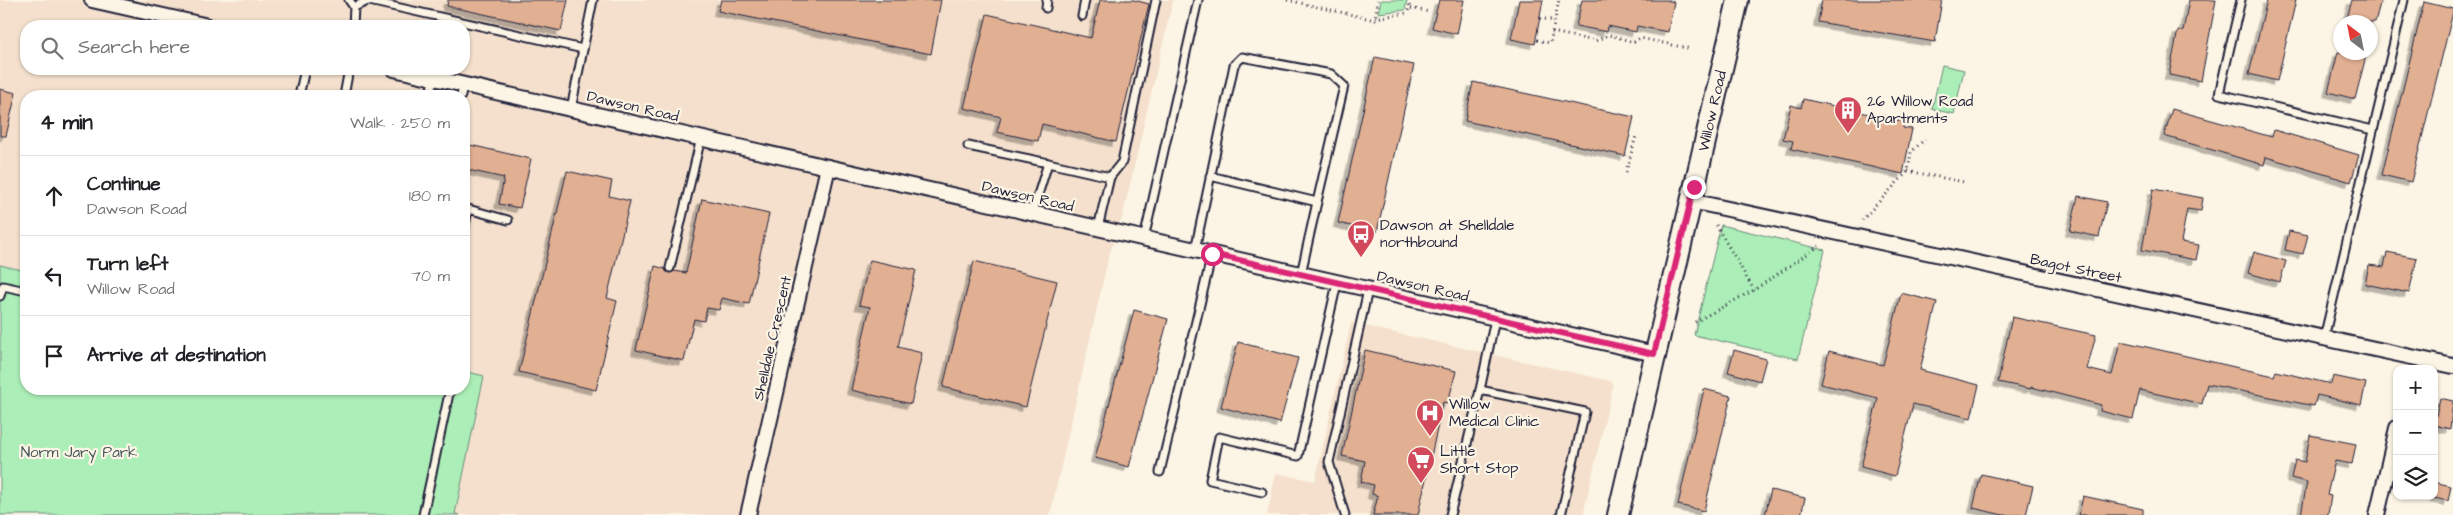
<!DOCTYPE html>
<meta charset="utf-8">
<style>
body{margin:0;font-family:"Architects Daughter",sans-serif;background:#f2f2f2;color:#202124}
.controls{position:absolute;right:15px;bottom:15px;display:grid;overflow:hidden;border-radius:10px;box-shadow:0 1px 4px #0004}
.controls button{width:45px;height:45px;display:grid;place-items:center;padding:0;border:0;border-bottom:1px solid #e0e0e0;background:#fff;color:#202124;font:25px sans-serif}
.compass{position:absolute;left:2333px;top:15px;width:45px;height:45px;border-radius:50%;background:#fff;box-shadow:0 1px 4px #0004;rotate:328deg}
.stop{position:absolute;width:15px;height:15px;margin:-11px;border:4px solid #db2777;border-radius:50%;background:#fff}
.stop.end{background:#db2777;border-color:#fff;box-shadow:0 1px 5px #0008}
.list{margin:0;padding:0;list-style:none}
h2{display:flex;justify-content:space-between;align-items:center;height:65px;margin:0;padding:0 20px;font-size:21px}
h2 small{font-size:16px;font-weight:400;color:#757577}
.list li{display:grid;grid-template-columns:32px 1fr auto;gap:15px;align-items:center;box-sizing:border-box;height:80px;padding:0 20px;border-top:1px solid #e0e0e0}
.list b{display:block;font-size:19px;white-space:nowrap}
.list p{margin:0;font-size:16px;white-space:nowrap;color:#757577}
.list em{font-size:16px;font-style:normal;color:#757577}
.icon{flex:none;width:28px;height:28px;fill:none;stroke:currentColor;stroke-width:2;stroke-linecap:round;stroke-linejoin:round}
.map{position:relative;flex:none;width:2453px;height:515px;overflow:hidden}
.search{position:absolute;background:#fff;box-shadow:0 1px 4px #0004;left:20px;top:20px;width:450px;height:55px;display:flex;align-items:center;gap:12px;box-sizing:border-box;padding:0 18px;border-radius:20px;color:#757577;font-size:19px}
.panel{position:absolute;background:#fff;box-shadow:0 1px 4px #0004;left:20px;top:90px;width:450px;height:305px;border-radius:20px}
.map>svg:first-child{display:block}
.built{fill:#f4e0cc;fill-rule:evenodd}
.green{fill:#aceeb7;stroke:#678879}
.building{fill:#e1af92;stroke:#22223b;filter:url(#shadow)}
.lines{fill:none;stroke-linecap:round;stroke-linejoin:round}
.service-casing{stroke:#22223b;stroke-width:11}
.minor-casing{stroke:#22223b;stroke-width:18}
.secondary-casing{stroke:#22223b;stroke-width:24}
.path{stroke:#22223b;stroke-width:3;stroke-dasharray:1 4;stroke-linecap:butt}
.service{stroke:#fcf5e5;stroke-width:7}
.minor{stroke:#fcf5e5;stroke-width:14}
.secondary{stroke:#fcf5e5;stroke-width:20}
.route{stroke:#db2777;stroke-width:6}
.labels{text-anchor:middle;stroke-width:4.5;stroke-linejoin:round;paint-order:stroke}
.poi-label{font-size:15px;fill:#22223b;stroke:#fcf5e5;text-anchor:start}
.street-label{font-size:15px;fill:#22223b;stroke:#fcf5e5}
.park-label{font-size:15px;fill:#44555a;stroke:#fcf5e5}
</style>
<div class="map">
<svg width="2453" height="515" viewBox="0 0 2453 515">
<defs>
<filter id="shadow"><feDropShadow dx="-4.5" dy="4.5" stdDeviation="0" flood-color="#0004"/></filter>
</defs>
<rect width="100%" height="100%" fill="#fcf5e5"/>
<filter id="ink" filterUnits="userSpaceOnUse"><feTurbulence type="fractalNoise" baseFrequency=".02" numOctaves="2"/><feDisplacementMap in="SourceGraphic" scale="10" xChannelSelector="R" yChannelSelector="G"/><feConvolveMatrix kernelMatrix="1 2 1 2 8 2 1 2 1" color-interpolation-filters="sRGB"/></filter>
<g filter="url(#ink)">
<g class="built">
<path d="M0 0H1173L1123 214 1109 255 1050 515H460L455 514 484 376 464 371V96H26V271L0 265ZM26 26H464V69H26Z"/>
<polygon points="1351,323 1611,381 1613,385 1583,515 1267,515 1276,473 1315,481"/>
</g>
<g class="green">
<polygon points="1381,0 1407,0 1405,10 1378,13"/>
<polygon points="1942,65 1964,70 1954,114 1932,109"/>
<polygon points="1721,225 1825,250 1798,359 1694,335"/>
<polygon points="0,265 26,271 26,389 464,389 464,371 484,376 455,514 460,515 0,515"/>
</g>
<g class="building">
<polygon points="448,0 568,0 561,31 447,6"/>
<polygon points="721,0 941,0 931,54 718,11"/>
<polygon points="1100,0 1134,0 1149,4 1116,142 1042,124 1038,141 997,132 1001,117 964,108 987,14 1091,38"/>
<polygon points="1439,0 1464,0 1457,34 1432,28"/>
<polygon points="1519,0 1543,0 1535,44 1511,39"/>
<polygon points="1582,0 1666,0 1674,2 1668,32 1637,26 1636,32 1608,26 1607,32 1576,26"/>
<polygon points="1822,0 1942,0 1935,42 1818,22"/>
<polygon points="2189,0 2216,0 2201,81 2169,75 2178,30 2183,31"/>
<polygon points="2267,0 2296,0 2277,81 2249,74"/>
<polygon points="2352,0 2381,0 2375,22 2346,22"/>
<polygon points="2424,2 2453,9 2453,12 2411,182 2382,175"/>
<polygon points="2338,52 2367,52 2355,99 2328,92"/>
<polygon points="1375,57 1414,65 1377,232 1338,223"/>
<polygon points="1473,82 1634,117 1625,156 1465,121"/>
<polygon points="0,89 16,93 6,136 0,136"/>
<polygon points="1803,99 1878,116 1878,114 1904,122 1903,128 1912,129 1903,174 1791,149 1793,141 1783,139 1791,105 1801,108"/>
<polygon points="2172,109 2272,137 2274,130 2359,155 2351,182 2266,157 2264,165 2164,136"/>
<polygon points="470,145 531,159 520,208 499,204 504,178 464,169"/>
<polygon points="567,171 612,181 609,196 630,201 607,298 617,301 596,390 519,372"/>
<polygon points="2153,189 2203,198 2201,211 2187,209 2181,242 2199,245 2196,260 2142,250"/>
<polygon points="2078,196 2107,202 2099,237 2070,231"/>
<polygon points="702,199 769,214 749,304 722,298 719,310 707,308 704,321 694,319 684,361 636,350 655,266 665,269 669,273 674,271 686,273"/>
<polygon points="2289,231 2308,235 2303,254 2285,250"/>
<polygon points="2254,252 2286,261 2280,282 2248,273"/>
<polygon points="2387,252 2417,258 2409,293 2365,284 2369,265 2384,267"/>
<polygon points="870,260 916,270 898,347 922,353 911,404 851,390 870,307 859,305"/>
<polygon points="974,261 1057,281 1026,407 943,387"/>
<polygon points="1901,293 1937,302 1920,370 1979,385 1971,418 1913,404 1895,476 1861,467 1878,398 1821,384 1829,351 1883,365"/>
<polygon points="1134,310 1168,319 1129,467 1095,458"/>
<polygon points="2012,317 2096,335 2087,369 2112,375 2120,342 2125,342 2274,376 2276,371 2331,384 2333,376 2366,383 2361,405 2317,395 2314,406 2207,384 2202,404 2140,390 2133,419 2100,411 2101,405 2031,387 2031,389 1998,382"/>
<polygon points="1238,342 1298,358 1280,423 1221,407"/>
<polygon points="1365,350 1456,371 1448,403 1443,402 1418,515 1373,515 1378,496 1372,494 1374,485 1361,482 1365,461 1342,456"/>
<polygon points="1734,350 1766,359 1760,381 1728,372"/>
<polygon points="1704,389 1731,396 1704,511 1678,505"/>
<polygon points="2440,398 2453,401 2450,429 2434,425"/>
<polygon points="2310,435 2356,444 2352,464 2335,461 2327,495 2331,496 2328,515 2301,515 2307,482 2291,478 2295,460 2305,462"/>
<polygon points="1981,474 2033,486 2026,515 2003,515 1973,508"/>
<polygon points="2434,482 2451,486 2448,501 2434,498"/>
<polygon points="1771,490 1805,498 1801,515 1765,515"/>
<polygon points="2083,496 2143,509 2143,515 2079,515"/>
</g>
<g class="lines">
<g class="service-casing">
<g id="service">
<polyline points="349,0 354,7 353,26"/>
<polyline points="2241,0 2219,94 2373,130"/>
<polyline points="369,1 583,49"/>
<polyline points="354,7 370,0"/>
<polyline points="1046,8 1047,0"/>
<polyline points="1082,16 1085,0"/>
<polyline points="299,96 305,69"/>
<polyline points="344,96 349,69"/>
<polyline points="430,96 433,78"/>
<polyline points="461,96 463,84"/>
<polyline points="571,109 593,0"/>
<polyline points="968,146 1048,163"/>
<polyline points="1110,177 1122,162 1156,0"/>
<polyline points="464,207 468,209 464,231"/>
<polyline points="468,209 508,220"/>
<polyline points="1032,214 1048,163 1110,177 1098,228"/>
<polyline points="1144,239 1198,0"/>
<polyline points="1195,250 1234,65 1242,57 1331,74 1344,86 1317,202 1210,176"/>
<polyline points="670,268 701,138"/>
<polyline points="1301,274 1317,202"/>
<polyline points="0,296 3,286 26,291"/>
<polyline points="1495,319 1480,390 1585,412 1561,515"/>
<polyline points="2324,338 2404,0"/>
<polyline points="1160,472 1212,254"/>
<polyline points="1262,492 1210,480 1219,437 1298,456 1337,283"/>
<polyline points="423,515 450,389"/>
<polyline points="1345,515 1329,462 1368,290"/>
<polyline points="1450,515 1480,390"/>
</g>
</g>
<g class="minor-casing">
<g id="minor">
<polyline points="92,0 208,26"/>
<polyline points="394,69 1655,354"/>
<polyline points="1691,201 2453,366"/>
<polyline points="748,515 828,167"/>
<polyline points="2377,515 2397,428"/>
</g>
</g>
<g class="secondary-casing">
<polyline id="secondary" points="1618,515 1738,0"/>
</g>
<g class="path">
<polyline points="1287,0 1375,20 1378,0"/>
<polyline points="1410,0 1409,8 1430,12"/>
<polyline points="1375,18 1407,13 1409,8"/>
<polyline points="1540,18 1555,21"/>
<polyline points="1552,32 1595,41 1609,35 1634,42 1640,38 1691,49"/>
<polyline points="1537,40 1550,43 1559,0"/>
<polyline points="1908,171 1964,182"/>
<polyline points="1626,172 1636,136"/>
<polyline points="1862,220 1908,171 1911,152 1925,139"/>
<polyline points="1716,225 1754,290"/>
<polyline points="1695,322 1754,290 1819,246"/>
</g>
<use href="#service" class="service"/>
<use href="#minor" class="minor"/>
<use href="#secondary" class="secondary"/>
</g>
</g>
<g class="lines" filter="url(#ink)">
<polyline class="route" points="1212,254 1654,354 1694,187"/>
</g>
<defs>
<g id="building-pin" transform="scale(1.4375)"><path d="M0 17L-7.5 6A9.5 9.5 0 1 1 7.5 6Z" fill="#d1495b" stroke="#fcf5e5"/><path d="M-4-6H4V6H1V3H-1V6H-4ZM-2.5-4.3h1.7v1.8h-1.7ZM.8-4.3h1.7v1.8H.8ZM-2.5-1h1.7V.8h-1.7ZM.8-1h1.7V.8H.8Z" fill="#fff"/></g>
<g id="bus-pin" transform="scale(1.4375)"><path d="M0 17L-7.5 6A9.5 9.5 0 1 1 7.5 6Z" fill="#d1495b" stroke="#fcf5e5"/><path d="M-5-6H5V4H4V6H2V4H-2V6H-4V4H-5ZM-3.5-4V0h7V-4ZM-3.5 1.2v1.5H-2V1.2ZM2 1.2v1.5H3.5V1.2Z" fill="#fff"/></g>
<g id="hospital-pin" transform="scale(1.4375)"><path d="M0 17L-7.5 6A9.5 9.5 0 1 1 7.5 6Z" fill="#d1495b" stroke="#fcf5e5"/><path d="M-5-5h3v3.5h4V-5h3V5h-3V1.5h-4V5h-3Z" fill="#fff"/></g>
<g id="supermarket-pin" transform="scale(1.4375)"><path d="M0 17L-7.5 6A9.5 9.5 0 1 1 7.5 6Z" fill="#d1495b" stroke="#fcf5e5"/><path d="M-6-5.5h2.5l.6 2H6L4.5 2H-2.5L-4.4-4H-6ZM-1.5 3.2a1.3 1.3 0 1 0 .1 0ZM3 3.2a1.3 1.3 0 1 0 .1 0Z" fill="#fff"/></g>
</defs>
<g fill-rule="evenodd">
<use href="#building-pin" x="1848" y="110"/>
<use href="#bus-pin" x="1361" y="234"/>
<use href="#hospital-pin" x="1430" y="413"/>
<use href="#supermarket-pin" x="1421" y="460"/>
</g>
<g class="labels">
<g class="poi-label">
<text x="1867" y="106">26 Willow Road<tspan x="1867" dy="17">Apartments</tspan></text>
<text x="1380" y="230">Dawson at Shelldale<tspan x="1380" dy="17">northbound</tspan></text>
<text x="1449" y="409">Willow<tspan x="1449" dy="17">Medical Clinic</tspan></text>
<text x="1440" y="456">Little<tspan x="1440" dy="17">Short Stop</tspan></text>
</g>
<g class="street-label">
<text transform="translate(633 106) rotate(13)" y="5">Dawson Road</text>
<text transform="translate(1712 111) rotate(-77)" y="5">Willow Road</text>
<text transform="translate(1028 196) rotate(13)" y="5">Dawson Road</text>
<text transform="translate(2076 268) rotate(12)" y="5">Bagot Street</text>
<text transform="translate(1423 286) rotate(13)" y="5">Dawson Road</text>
<text transform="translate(772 338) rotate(-77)" y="5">Shelldale Crescent</text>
</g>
<g class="park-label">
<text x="79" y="457">Norm Jary Park</text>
</g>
</g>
</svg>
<div class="controls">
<button>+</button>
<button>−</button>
<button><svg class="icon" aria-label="layers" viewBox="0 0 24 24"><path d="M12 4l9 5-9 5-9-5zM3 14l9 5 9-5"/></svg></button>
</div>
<svg class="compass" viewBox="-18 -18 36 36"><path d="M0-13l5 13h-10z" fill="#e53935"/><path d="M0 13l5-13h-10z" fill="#757577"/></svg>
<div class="stop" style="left:1212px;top:254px"></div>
<div class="stop end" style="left:1694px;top:187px"></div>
<div class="search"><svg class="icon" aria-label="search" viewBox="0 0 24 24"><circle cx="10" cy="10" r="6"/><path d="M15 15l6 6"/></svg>Search here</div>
<section class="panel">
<h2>4 min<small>Walk · 250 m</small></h2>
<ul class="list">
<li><svg class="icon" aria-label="ahead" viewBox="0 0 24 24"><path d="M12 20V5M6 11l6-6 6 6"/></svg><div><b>Continue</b><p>Dawson Road</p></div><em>180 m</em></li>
<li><svg class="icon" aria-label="left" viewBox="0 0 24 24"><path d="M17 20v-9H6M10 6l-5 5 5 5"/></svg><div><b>Turn left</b><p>Willow Road</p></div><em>70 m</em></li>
<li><svg class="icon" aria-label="arrive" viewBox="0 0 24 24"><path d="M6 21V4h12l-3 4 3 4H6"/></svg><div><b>Arrive at destination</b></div></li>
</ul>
</section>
</div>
